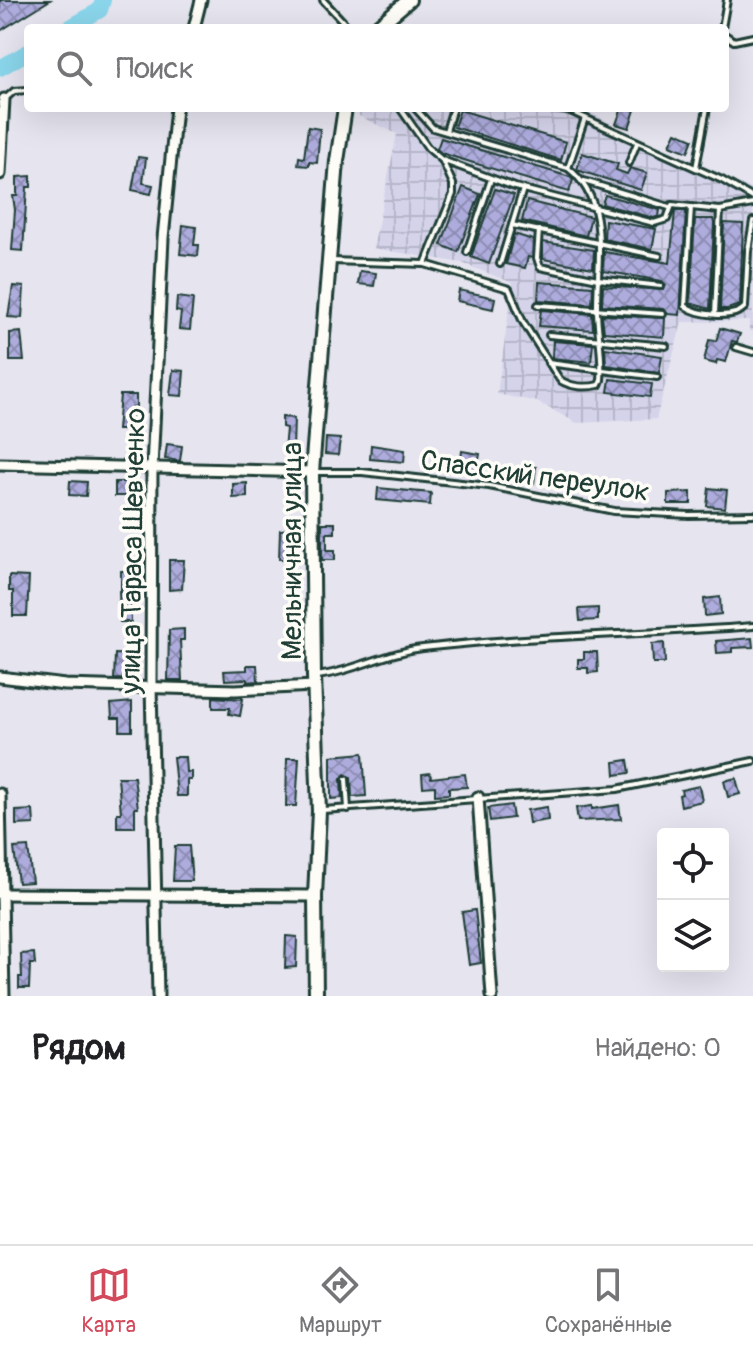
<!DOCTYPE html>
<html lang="ru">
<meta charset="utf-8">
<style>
body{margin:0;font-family:Pangolin,sans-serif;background:#f6f6f6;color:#202124}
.controls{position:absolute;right:24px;bottom:24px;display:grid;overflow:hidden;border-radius:8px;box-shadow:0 8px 32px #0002}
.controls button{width:72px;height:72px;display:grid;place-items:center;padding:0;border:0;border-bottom:2px solid #e0e0e0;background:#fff;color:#202124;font:40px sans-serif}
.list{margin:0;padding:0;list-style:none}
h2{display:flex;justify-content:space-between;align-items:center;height:104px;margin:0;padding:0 32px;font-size:34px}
h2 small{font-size:26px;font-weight:400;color:#757577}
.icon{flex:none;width:44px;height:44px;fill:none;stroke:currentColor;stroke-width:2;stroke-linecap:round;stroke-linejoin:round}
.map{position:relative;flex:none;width:753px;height:996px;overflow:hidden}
.search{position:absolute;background:#fff;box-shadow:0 8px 32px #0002;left:24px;right:24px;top:24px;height:88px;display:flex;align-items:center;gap:20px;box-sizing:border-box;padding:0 28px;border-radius:8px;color:#757577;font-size:30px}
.sheet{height:248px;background:#fff}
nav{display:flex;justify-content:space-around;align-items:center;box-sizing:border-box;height:112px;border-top:2px solid #e0e0e0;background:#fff;font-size:22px;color:#757577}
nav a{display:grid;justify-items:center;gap:4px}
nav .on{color:#d1495b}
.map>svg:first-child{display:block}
.industrial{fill:url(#industrial-grid)}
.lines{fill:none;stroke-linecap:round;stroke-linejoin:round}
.river{stroke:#8ad5ea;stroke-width:16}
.building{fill:url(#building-cross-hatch);stroke:#1f3d34;stroke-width:2}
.lane-casing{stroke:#1f3d34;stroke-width:10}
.street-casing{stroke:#1f3d34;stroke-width:15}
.secondary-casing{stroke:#1f3d34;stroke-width:18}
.lane{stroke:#fdfcf7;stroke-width:4}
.street{stroke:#fdfcf7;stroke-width:9}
.secondary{stroke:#fdfcf7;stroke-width:12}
.labels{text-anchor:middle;stroke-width:7;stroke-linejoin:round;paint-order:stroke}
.street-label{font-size:28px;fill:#1f3d34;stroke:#fdfcf7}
</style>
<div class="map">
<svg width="753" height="996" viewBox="0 0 753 996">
<defs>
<pattern id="industrial-grid" width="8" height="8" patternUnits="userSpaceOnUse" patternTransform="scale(2)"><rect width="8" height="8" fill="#d4d3ea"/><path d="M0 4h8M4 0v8" fill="none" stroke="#b6b6c9"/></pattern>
<pattern id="building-cross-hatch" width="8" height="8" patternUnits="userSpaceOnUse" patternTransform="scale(2)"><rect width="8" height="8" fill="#aeacdd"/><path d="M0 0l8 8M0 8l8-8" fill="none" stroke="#8d8db4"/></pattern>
</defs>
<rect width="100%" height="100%" fill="#e5e4ef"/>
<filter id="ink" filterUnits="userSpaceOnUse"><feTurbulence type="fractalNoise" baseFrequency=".0125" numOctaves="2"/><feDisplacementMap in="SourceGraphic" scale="16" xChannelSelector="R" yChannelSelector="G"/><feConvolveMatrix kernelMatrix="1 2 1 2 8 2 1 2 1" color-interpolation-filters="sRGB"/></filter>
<g filter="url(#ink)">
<polygon class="industrial" points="358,108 582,108 618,128 753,190 753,331 749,331 749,321 682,322 656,419 577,423 538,402 497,394 513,283 462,263 373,248 397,134 359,116"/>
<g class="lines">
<g class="river">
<polyline points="69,28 100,10 103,0"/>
<polyline points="0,68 28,52"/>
</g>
</g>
<g class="building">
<polygon points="0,0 50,0 0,31"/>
<polygon points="622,108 635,110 629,128 616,124"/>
<polygon points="460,110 566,142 561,160 454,127"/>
<polygon points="308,127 320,129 317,163 309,162 309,166 298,165 299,157 304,158"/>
<polygon points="676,132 693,139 688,152 670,145"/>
<polygon points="441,138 570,177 573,180 569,192 441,153 437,149"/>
<polygon points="582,153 618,164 616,170 627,174 630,168 647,173 641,190 577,170"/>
<polygon points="138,157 146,158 143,183 153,185 151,194 132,190"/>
<polygon points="31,176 31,187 27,187 23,251 12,250 15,210 13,196 17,196 17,177"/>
<polygon points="463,187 480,194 458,252 441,245"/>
<polygon points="495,189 514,195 489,264 471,257"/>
<polygon points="605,195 660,210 659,216 654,218 602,204"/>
<polygon points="527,201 591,217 586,236 522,221"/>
<polygon points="675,211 686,211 680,315 668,314 663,309 602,305 603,286 664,290 666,285 662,281 603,271 604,252 670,263"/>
<polygon points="695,219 713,219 714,223 710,309 690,303"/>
<polygon points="605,220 656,229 652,249 604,239"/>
<polygon points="724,223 743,224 740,305 727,309 720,309"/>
<polygon points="183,225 196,227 194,245 199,245 198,256 180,254"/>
<polygon points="514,234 533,240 532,258 528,257 525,268 506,264"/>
<polygon points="543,242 594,250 593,268 543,259"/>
<polygon points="360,271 376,273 374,286 358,284"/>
<polygon points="539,282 593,286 592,304 538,300"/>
<polygon points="13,286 24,287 22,318 8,317"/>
<polygon points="459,290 495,298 493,309 457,301"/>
<polygon points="177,297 193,299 190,330 179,329 181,312 176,311"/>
<polygon points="541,310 592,314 593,330 539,326"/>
<polygon points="602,315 665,318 664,337 604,332"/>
<polygon points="720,328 740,334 737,342 732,341 726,362 717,360 716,364 704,361 709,340 716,341"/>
<polygon points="21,332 24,361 10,361 10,333"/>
<polygon points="553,341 593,344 591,362 552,358"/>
<polygon points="605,348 662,356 659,373 606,365"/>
<polygon points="173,370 184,371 182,396 170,395"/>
<polygon points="610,379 652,384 650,397 608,392"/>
<polygon points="120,395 136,395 136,407 132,407 131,430 117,430"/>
<polygon points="282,417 294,418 293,450 284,450 286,428 282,427"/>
<polygon points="326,438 340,439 338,455 325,454"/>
<polygon points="167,444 182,446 180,461 165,459"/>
<polygon points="371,445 405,450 404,462 370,459"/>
<polygon points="462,451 480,454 477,470 460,467"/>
<polygon points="524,465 536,467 534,483 521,481"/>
<polygon points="70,481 87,482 86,496 69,495"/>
<rect x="115" y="482" width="17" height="14"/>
<polygon points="247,483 247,497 233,498 233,484"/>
<polygon points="378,488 431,493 430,505 377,500"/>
<polygon points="709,488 727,490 725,508 707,506"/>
<polygon points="691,492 691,504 668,504 668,493"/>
<polygon points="322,523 335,523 335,533 327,533 327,550 335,550 335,560 322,560"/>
<polygon points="292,529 292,559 279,559 280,530"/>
<polygon points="169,560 184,560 182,589 169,590"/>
<polygon points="121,571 134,571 133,584 130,583 131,622 120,622 119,591 121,591"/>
<polygon points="9,576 29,577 27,616 13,616 13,591 9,591"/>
<polygon points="720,597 721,614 705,616 704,599"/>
<polygon points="598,608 598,620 580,621 579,609"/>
<polygon points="184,629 184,640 180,640 182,680 168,680 169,630"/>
<polygon points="752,638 753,647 732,648 732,652 717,653 716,641"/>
<polygon points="664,643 665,663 653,663 652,644"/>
<polygon points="584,652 597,652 598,672 588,673 588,668 578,668 578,659 584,659"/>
<polygon points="115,654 136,655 134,680 114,679"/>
<polygon points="247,665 257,665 258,681 247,682 247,679 225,680 224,671 247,670"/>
<polygon points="213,697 243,699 240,716 229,714 230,708 213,708"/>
<polygon points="132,702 132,731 120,731 120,718 112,718 111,704"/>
<polygon points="363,753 366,796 352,797 351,778 345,774 341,779 342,798 331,799 331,756"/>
<polygon points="173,757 185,757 186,772 191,772 191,780 187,780 187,796 177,796"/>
<polygon points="287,758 299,758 296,806 286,806"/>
<polygon points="628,760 630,773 615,775 614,762"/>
<polygon points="430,773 431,778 465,774 467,787 449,788 449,794 435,795 435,786 423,787 422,774"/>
<polygon points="118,777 134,777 138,808 135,808 135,827 117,827 117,813 121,813"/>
<polygon points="736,778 740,794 728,797 724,781"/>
<polygon points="699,786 702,801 681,806 679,795 682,794 681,790"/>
<polygon points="511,805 513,818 490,821 488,808"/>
<polygon points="619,805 621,819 578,821 576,808 592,806 592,809"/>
<polygon points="547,807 548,820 529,823 527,810"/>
<polygon points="33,810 34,824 16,825 16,811"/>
<polygon points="175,846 189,846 192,881 173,881"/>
<polygon points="28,847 32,882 18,883 14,848"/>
<polygon points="475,910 481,963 469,965 462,912"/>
<polygon points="286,936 297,937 296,967 285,968"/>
<polygon points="34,953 35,964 30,964 29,988 19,988 19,977 22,977 21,954"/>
</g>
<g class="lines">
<g class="lane-casing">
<g id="lane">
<polyline points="323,0 349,28"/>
<polyline points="722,28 727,0"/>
<polyline points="725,35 734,41 753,37"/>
<polyline points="6,98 14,91 28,90"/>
<polyline points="400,108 428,148 442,160 515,187 654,223 667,219 672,205 720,210 753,204"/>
<polyline points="539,108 570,111 585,118 722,180 753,198"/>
<polyline points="446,131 453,108"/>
<polyline points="629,163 637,143"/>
<polyline points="568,168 585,118"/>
<polyline points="696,168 707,108"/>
<polyline points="584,181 669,207"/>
<path d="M691 207 685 306C698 315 733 320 745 307L748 251 753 221"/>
<polyline points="512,225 659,256"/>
<polyline points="539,230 537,258 540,267 598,279 661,286"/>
<polyline points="467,252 491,179"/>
<path d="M331 261 425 264 509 289 523 322 560 380C571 387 586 388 599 385L601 380C603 358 598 335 597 312 596 263 612 202 568 168L433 128 415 108"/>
<polyline points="425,264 453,194 453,184 443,162"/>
<polyline points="500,264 523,189"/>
<polyline points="538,305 663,314"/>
<polyline points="715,314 720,210"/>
<polyline points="549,335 666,346"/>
<polyline points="736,347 753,352"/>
<polyline points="548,363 657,377"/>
<polyline points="315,472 362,472 489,486 614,511 689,515 753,514"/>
<path d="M316 676C353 672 386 652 423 648 532 635 643 635 753 626"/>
<polyline points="346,779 348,809"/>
<polyline points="323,810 617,789 753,761"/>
</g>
</g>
<g class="street-casing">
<g id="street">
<polyline points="194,28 201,0"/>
<polyline points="0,174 4,99"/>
<polyline points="0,464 312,472"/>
<polyline points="0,677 65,685 235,690 314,686"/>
<polyline points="0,794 4,996"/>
<polyline points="478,797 492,996"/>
<polyline points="0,894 315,896"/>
<polyline points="158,996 151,686 152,468 163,238 176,108"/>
</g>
</g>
<g class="secondary-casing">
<g id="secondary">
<polyline points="376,28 409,0"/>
<polyline points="316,996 315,896 319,811 314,676 312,472 337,161 345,108"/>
</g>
</g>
<use href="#lane" class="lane"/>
<use href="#street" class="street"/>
<use href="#secondary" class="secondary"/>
</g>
</g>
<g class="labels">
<g class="street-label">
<text transform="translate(535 475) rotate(8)" y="10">Спасский переулок</text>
<text transform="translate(132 551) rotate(-89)" y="10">улица Тараса Шевченко</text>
<text transform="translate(291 551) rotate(-90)" y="10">Мельничная улица</text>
</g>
</g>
</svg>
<div class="controls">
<button><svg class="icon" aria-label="locate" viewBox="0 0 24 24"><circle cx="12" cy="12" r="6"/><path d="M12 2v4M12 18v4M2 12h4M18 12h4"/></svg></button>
<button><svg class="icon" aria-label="layers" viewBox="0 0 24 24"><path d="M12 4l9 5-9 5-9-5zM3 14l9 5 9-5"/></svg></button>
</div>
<div class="search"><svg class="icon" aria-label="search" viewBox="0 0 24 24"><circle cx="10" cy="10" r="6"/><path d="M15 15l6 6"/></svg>Поиск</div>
</div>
<section class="sheet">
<h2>Рядом<small>Найдено: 0</small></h2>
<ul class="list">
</ul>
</section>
<nav>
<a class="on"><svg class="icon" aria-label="map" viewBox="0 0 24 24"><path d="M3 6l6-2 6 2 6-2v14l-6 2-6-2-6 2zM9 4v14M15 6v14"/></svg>Карта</a>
<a><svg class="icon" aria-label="directions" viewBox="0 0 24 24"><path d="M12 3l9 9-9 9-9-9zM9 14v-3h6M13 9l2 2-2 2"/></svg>Маршрут</a>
<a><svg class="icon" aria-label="saved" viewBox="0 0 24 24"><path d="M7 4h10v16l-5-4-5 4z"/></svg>Сохранённые</a>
</nav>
